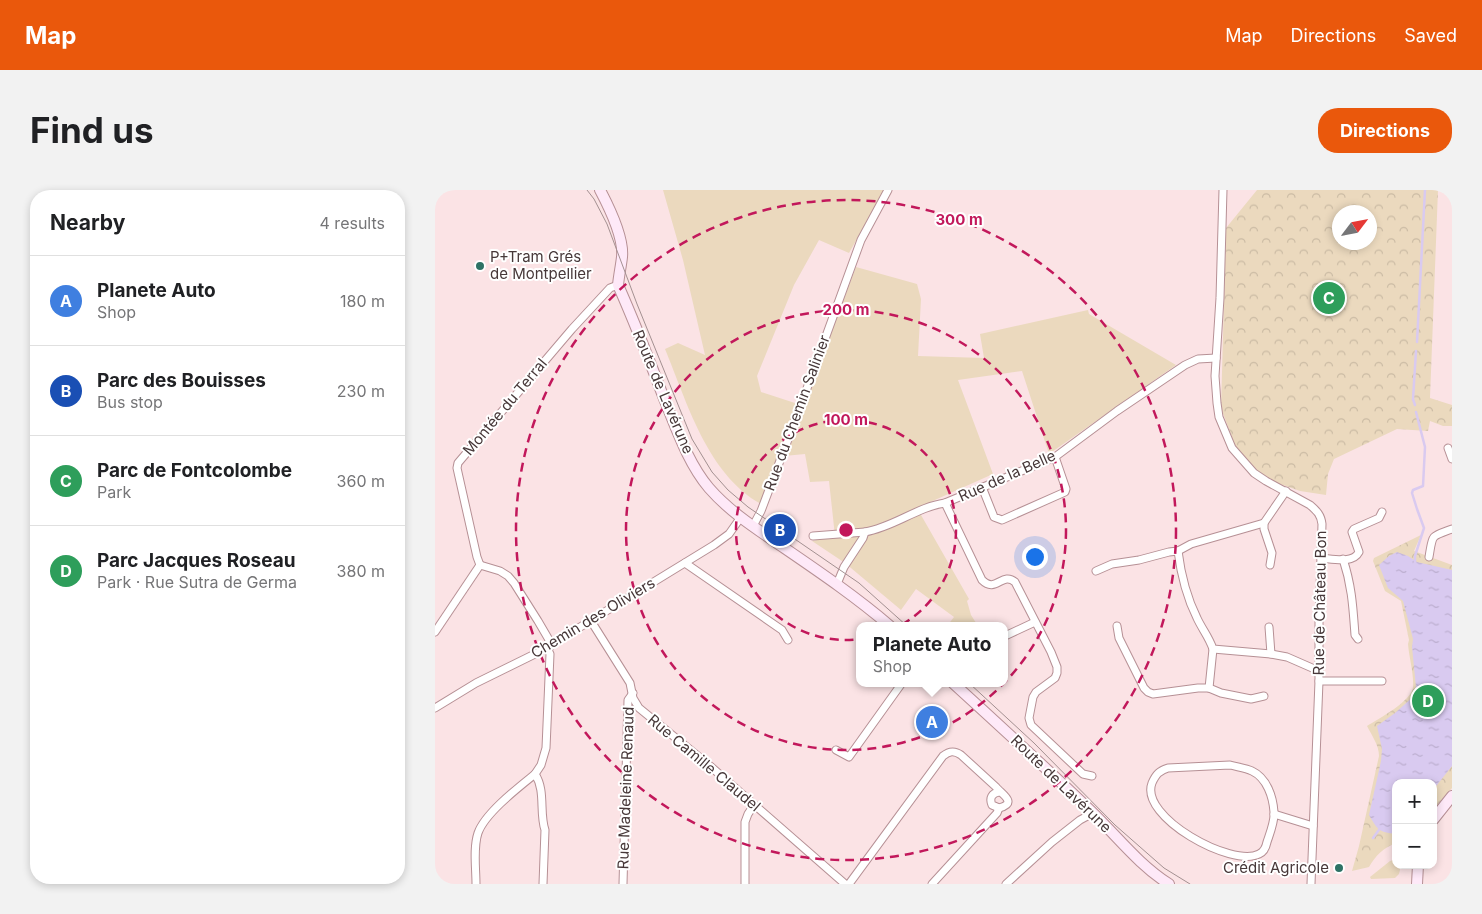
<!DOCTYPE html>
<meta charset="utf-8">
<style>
body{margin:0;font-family:Inter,sans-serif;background:#f2f2f2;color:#202124}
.controls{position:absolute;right:15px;bottom:15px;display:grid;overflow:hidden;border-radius:10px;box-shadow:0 2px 8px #0003}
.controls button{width:45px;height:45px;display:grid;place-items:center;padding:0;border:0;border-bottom:1px solid #e0e0e0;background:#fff;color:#202124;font:25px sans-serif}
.compass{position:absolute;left:897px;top:15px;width:45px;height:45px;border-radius:50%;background:#fff;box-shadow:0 2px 8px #0003;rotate:58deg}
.you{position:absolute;left:599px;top:366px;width:18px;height:18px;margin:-12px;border:4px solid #fff;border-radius:50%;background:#1a73e8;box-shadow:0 0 0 8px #1a73e833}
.badge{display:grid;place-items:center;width:32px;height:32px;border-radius:50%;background:#ea580c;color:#fff;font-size:16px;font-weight:700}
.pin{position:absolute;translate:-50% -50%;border:2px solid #fff;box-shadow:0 1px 5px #0006}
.popup{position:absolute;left:421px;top:432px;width:152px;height:65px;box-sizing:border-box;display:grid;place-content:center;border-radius:10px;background:#fff;filter:drop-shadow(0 1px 4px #0005);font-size:16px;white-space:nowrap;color:#757577}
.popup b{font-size:19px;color:#202124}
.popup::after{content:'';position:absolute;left:50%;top:100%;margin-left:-10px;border:10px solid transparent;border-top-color:#fff}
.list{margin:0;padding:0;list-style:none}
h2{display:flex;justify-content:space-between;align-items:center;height:65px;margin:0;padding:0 20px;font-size:21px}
h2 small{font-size:16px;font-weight:400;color:#757577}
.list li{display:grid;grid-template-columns:32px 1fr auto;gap:15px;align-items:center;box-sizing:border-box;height:90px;padding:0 20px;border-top:1px solid #e0e0e0}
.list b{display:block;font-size:19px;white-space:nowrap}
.list p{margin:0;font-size:16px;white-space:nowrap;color:#757577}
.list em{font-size:16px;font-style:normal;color:#757577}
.map{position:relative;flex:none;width:1017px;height:694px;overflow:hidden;border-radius:20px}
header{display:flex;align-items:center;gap:30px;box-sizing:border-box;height:70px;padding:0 25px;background:#ea580c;color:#fff}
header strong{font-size:24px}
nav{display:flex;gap:28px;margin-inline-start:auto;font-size:18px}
.intro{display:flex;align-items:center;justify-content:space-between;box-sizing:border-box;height:120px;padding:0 30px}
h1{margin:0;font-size:35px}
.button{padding:12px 22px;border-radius:20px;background:#ea580c;color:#fff;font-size:18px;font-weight:700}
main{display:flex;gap:30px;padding:0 30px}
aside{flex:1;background:#fff;border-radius:20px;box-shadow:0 2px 8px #0003}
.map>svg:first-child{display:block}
.grass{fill:#ebd9be}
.park{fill:url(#park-crowns);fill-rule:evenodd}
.water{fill:url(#water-ripples)}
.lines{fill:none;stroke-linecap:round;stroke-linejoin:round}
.stream{stroke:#d9caf0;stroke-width:2.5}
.street-casing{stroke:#b69095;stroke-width:9}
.secondary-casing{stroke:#b69095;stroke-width:12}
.street{stroke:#fff;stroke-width:7}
.secondary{stroke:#fee9f8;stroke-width:10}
.tram{stroke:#a39091;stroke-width:1}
.ring{fill:none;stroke:#c2185b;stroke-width:2.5;stroke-dasharray:9 6}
.poi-dot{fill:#2e7265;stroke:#fff;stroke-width:2}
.labels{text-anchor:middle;stroke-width:4;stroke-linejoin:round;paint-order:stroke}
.poi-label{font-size:15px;fill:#473839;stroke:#fff;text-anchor:start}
.street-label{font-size:15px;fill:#473839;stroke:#fff}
.centre{fill:#c2185b;stroke:#fff;stroke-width:2.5}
.ring-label{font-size:15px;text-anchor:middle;font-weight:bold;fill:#c2185b;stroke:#fff;stroke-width:4;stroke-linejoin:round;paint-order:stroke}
</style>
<header>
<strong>Map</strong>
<nav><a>Map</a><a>Directions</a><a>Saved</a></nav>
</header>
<div class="intro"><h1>Find us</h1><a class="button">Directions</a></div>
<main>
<aside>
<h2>Nearby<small>4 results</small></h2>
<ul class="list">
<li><span class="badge" style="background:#3f7fe0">A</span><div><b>Planete Auto</b><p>Shop</p></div><em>180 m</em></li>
<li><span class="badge" style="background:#1a4fb4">B</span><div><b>Parc des Bouisses</b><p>Bus stop</p></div><em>230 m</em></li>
<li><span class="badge" style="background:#2e9e5b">C</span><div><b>Parc de Fontcolombe</b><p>Park</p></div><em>360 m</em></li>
<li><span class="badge" style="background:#2e9e5b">D</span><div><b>Parc Jacques Roseau</b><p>Park · Rue Sutra de Germa</p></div><em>380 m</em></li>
</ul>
</aside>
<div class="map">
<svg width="1017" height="694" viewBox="0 0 1017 694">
<defs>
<pattern id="park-crowns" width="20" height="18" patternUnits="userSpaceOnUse" patternTransform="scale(1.25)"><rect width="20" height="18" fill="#ebd9be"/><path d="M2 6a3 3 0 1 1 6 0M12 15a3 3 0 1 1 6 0" fill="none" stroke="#cbbba4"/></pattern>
<pattern id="water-ripples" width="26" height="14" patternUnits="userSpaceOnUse" patternTransform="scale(1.25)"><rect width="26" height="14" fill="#d9caf0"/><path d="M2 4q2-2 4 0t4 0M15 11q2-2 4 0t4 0" fill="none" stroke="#bcaecf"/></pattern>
</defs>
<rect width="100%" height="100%" fill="#fbe3e5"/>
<g class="grass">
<path d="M228 0H450L414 63 384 50 359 95 322 186 326 202 363 214 326 314C272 284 252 212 230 159L243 153 270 165 248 70Z"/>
<polygon points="421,77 482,94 486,109 483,166 549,168 545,144 653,120 654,124 741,175 614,264 587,181 523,190 558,284 482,318 534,409 532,411 536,425 543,436 512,436 519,427 481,399 466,420 410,373 377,351 400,346 394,291 375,292 370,264 349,266"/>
<polygon points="961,669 961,675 966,675 964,684 960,688 936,689 935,687 955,671"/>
</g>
<g class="park">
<path d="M822 0H1003L995 208 1017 215V236H1008L995 231 993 241 962 239 899 269 893 284 891 305 865 301 845 294 824 284 801 258 786 218 791 38ZM904 22H934V52H904Z"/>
<path d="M986 345 979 361 1017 375V598L998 620V593H961V653C948 658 941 665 934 677L917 681 924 656 944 566C944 555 937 546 932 536 943 529 977 511 978 497 979 484 974 467 973 454L974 450 966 411 950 401 938 371 939 368Z"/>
</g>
<path class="water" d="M962 362 973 366 982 372 1017 380V576L998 600V593H961V644C943 642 943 640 934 625L946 571 947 559 942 536 960 523 979 506 981 497 977 457 978 449 968 411 953 398 944 375 954 366Z"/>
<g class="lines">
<g class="stream">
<polyline points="982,152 990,0"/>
<polyline points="980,215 978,209 981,161"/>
<polyline points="980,374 980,366 989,338 982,319 977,303 978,300 988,296 990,257 981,222"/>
<polyline points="938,648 946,637"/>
</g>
<g class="street-casing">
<g id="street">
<path d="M788 0 785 108 780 186 782 213 784 227 797 258 819 283 831 291 875 315C882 321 886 325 887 334L884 431V491L876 694"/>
<polyline points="1013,258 1017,269"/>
<polyline points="547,297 559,327 567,330 630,302 631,299 620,267"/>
<path d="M510 313 547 390C561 404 567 381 580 392L616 462 622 477V483L620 488 601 502 598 507 594 528 596 535 648 584 657 586"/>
<polyline points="829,333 829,339 837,363 835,375"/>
<polyline points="318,336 326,321 363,223 426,50 453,0"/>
<polyline points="378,346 430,342"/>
<path d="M743 361C746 385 751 406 762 428 767 439 774 447 778 459L836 464 852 467 884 481"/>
<path d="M994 367C998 344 995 347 1017 339"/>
<path d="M886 368C898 369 918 374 924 362L917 342 919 339 944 328 947 322"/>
<path d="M908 369C917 396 918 418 920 445L923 449"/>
<polyline points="250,373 347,440 353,450"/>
<polyline points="45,375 42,367 22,278 23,273 137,139 175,98 183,95"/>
<polyline points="45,375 65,381 73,386 79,393 103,431 117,455"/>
<polyline points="661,381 677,374 704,370 734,362 743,361 756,354 829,333 851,301"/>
<path d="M402 394 409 377 428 348 430 342C459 337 482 317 510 313L620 267 682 221 750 175 763 169 781 168"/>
<polyline points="156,431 195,493 198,508 204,518 275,576 410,694"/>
<polyline points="682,436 684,448 709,498 713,502 718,504 763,498 774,498 778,459"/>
<polyline points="834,437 836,464"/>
<polyline points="0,442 45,375"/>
<polyline points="570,446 600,432"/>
<polyline points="884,491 947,491"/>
<polyline points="774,498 786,503 816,509 829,506"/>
<polyline points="0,518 41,493 106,461 279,355 294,344 306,327"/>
<polyline points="401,560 414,567 467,493"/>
<path d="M795 575C802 577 811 578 817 581 832 588 838 607 839 622 840 631 835 643 832 652 831 657 829 662 824 664 797 678 704 627 717 593 721 584 724 581 733 578Z"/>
<polyline points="839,624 878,636"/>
<path d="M41 694C41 678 38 658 43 643 50 623 84 597 100 584"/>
<path d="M108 694 110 640C104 622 111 601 100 584L106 575 111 558 115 464 112 458"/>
<polyline points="188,694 193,510 198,503"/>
<polyline points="310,694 310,632 313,624 319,615"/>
<path d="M414 694 508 566C514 561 519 560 526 565L561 597C565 603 584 613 564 618L557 615C554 608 557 603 564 602"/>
<polyline points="497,694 562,623 564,618"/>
<polyline points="571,694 617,652 645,630 658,623"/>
</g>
</g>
<g class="secondary-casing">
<g id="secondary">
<path d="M165 0C174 17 189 48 187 67 186 76 184 85 183 95 200 133 215 172 230 211 242 240 253 273 274 298 294 321 320 338 345 355 383 381 420 406 455 436"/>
<path d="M518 493C564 535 611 578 656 621 682 646 704 675 734 694"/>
<polyline points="998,630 1017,606"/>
<polyline points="982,694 983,675"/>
</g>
</g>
<use href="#street" class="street"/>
<use href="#secondary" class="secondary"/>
<g class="tram">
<polyline points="152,0 159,9 172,34 202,114 257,249 277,282 293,300 313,317 424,393 472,436"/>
<polyline points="534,493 599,553 680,635 729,678 755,694"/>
</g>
</g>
<g class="ring">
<circle cx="411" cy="340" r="110"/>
<circle cx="411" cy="340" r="220"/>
<circle cx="411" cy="340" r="330"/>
</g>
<g class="poi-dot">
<circle cx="45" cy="76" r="5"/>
<circle cx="904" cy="678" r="5"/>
</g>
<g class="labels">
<g class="poi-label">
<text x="55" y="72">P+Tram Grés<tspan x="55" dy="17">de Montpellier</tspan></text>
<text x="894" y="683" text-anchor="end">Crédit Agricole</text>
</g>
<g class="street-label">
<text transform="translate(228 202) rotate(67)" y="5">Route de Lavérune</text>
<text transform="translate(70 217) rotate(-50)" y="5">Montée du Terral</text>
<text transform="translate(362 223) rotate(-70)" y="5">Rue du Chemin Salinier</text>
<text transform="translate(572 286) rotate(-24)" y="5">Rue de la Belle</text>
<text transform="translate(885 413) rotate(-89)" y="5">Rue de Château Bon</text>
<text transform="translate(158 428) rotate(-31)" y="5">Chemin des Oliviers</text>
<text transform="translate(269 573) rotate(40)" y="5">Rue Camille Claudel</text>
<text transform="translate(626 594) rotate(44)" y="5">Route de Lavérune</text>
<text transform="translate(191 598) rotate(-88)" y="5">Rue Madeleine Renaud</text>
</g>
</g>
<circle cx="411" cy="340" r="8" class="centre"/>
<g class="ring-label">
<text x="524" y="35">300 m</text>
<text x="411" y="125">200 m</text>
<text x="411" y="235">100 m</text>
</g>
</svg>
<div class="controls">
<button>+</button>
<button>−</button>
</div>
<svg class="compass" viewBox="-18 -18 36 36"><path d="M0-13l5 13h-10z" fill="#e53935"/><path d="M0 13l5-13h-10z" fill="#757577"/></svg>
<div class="you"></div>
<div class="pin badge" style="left:497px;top:532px;background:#3f7fe0">A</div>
<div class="popup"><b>Planete Auto</b>Shop</div>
<div class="pin badge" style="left:345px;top:340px;background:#1a4fb4">B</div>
<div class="pin badge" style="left:894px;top:108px;background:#2e9e5b">C</div>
<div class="pin badge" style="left:993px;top:511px;background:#2e9e5b">D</div>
</div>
</main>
